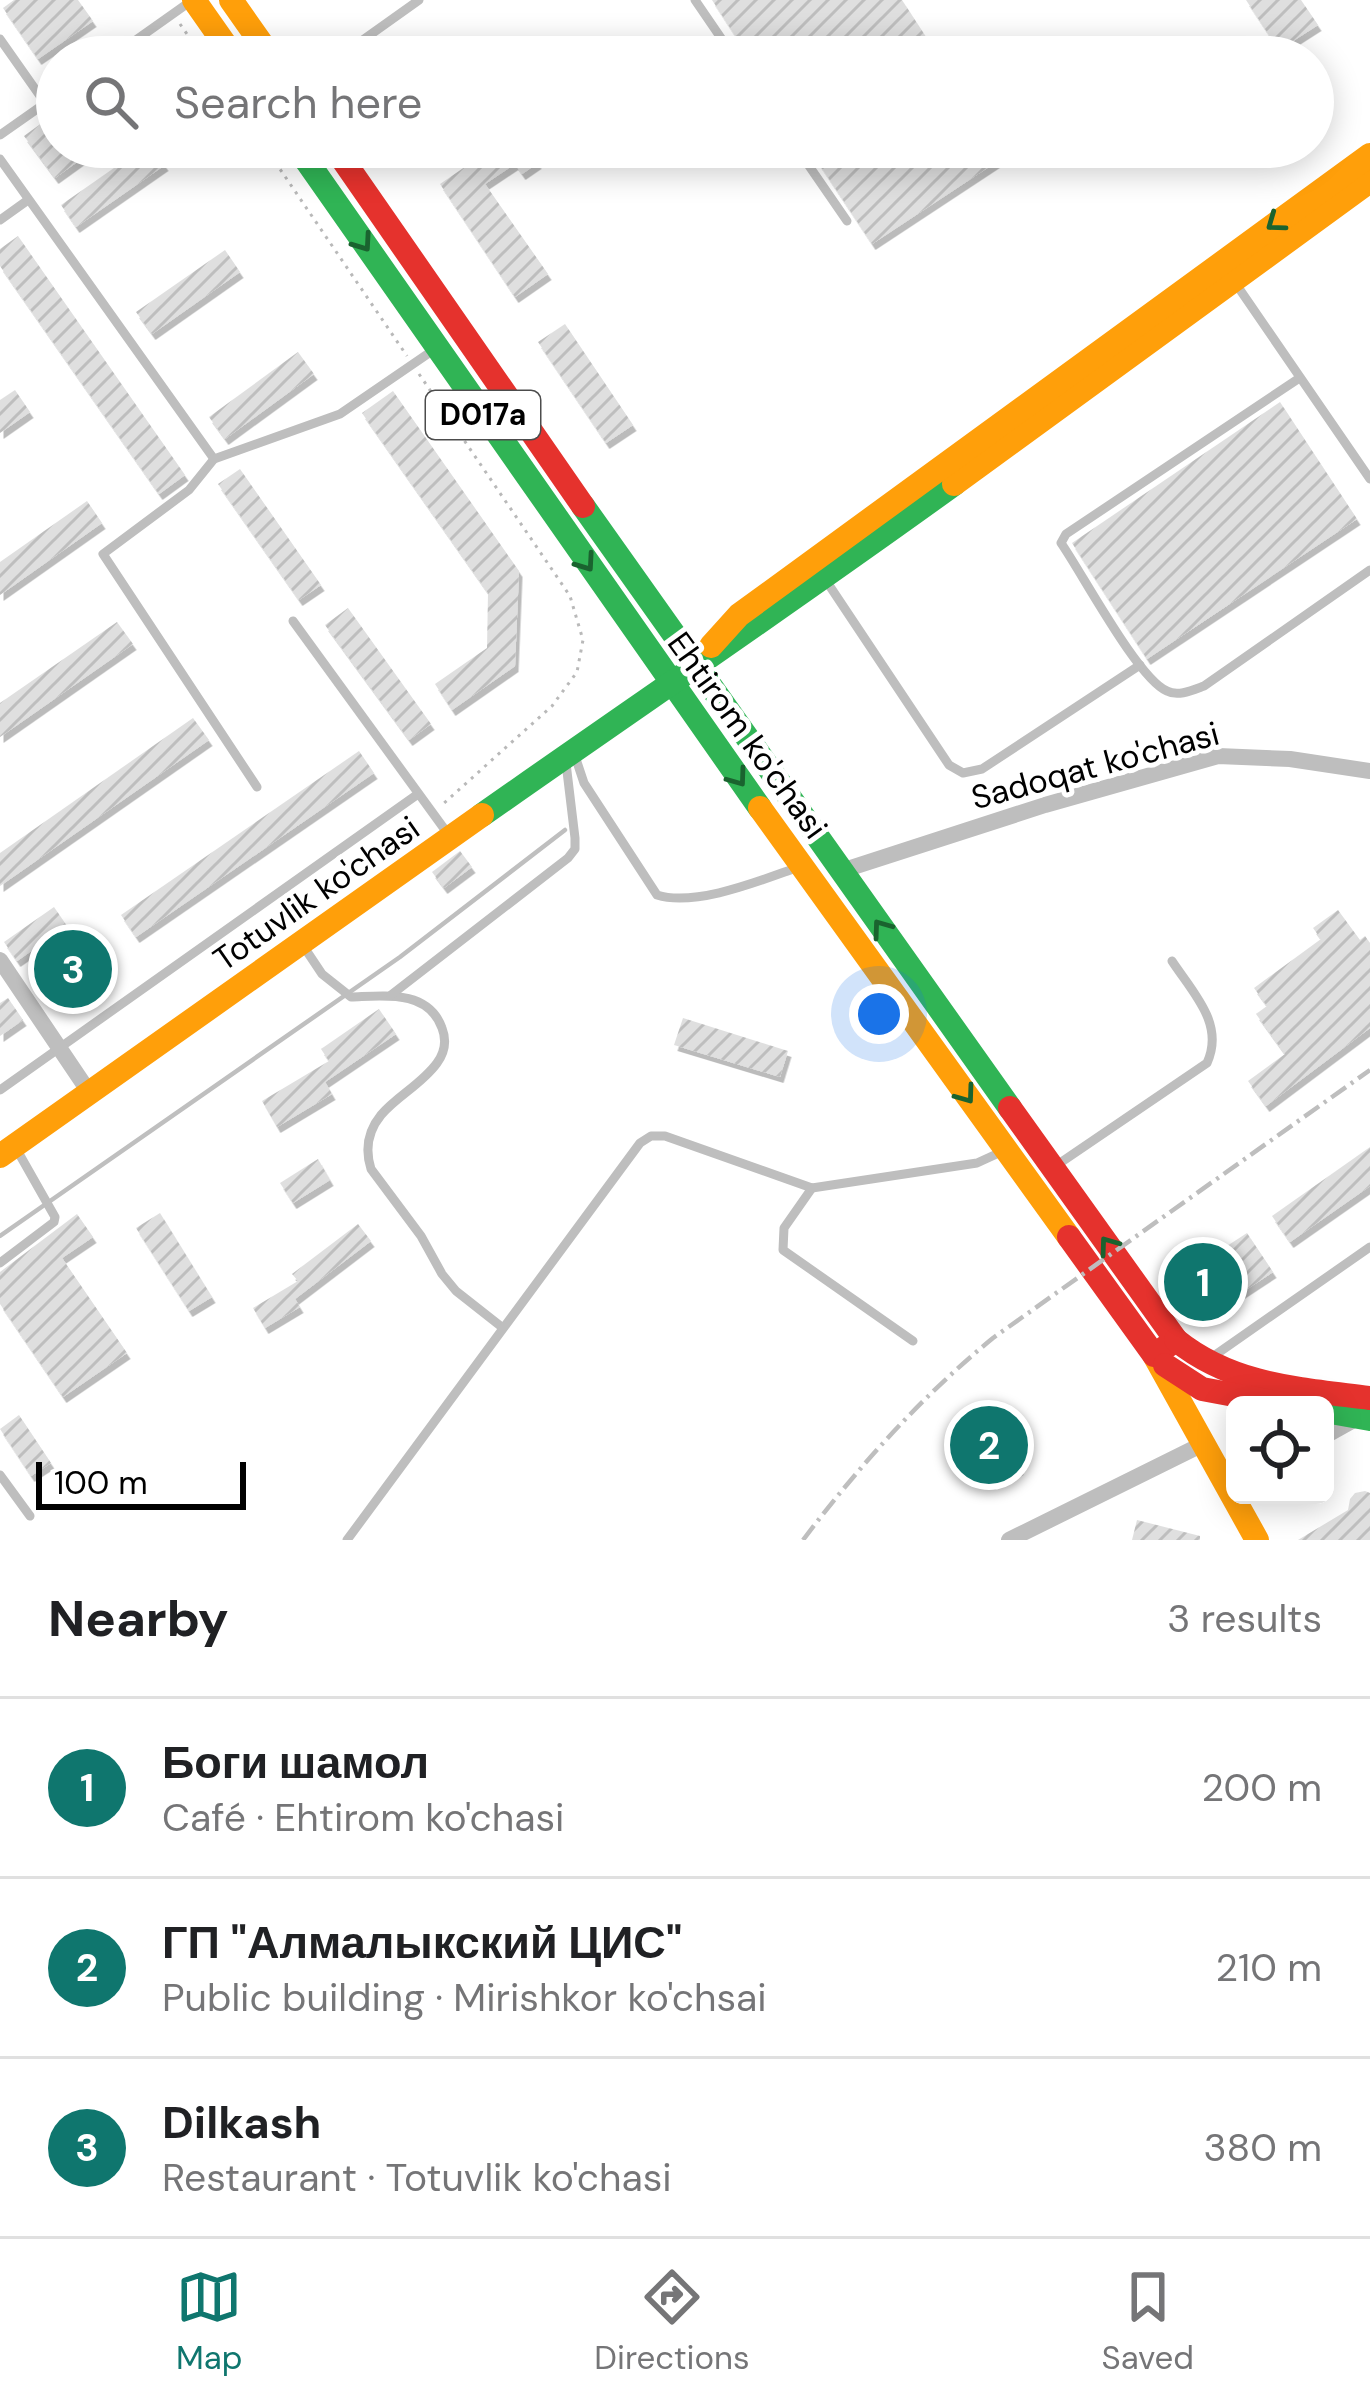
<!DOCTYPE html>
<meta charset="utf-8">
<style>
body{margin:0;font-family:"DM Sans",sans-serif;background:#f2f2f2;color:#202124}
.controls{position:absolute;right:36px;bottom:36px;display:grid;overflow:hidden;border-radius:18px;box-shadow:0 6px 30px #0003}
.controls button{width:108px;height:108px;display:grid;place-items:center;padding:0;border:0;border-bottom:3px solid #e0e0e0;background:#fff;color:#202124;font:60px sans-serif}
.scale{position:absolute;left:36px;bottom:30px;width:210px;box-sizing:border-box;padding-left:12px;border:6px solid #000;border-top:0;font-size:33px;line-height:42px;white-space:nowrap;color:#000;-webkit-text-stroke:9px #fff;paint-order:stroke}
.you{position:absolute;left:879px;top:1014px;width:42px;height:42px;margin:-30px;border:9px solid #fff;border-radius:50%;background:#1a73e8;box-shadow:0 0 0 18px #1a73e833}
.badge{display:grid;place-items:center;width:78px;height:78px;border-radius:50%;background:#0f766e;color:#fff;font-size:39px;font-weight:700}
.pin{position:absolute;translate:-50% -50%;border:6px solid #fff;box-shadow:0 3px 12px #0006}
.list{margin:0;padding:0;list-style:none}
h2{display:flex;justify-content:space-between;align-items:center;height:156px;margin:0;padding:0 48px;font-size:51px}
h2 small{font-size:39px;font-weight:400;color:#757577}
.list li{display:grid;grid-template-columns:78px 1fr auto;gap:36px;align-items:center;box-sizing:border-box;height:180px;padding:0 48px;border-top:3px solid #e0e0e0}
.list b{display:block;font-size:45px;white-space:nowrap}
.list p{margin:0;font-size:39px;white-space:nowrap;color:#757577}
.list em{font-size:39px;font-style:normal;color:#757577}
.icon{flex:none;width:66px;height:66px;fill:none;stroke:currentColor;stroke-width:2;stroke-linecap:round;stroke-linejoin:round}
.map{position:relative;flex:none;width:1370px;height:1540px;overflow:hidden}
.search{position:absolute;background:#fff;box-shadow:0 6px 30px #0003;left:36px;right:36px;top:36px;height:132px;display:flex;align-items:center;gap:30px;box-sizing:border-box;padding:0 42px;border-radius:66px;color:#757577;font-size:45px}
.sheet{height:696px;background:#fff}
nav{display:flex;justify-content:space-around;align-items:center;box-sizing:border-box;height:168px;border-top:3px solid #e0e0e0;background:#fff;font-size:33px;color:#757577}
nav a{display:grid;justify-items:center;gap:6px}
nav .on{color:#0f766e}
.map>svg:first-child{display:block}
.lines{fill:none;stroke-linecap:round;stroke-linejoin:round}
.stream{stroke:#bfbfbf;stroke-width:4.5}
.building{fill:url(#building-hatch);filter:url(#shadow)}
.path{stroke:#b9b9b9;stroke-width:3;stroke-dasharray:3 6;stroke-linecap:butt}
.lane{stroke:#bebebe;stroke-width:9}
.street{stroke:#bebebe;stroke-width:16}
.fast{stroke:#30b455;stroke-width:24}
.slow{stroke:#ff9f0a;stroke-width:24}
.jam{stroke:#e5322d;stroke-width:24}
.rail{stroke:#bebebe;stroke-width:4.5;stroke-dasharray:18 6 3 6;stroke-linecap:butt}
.oneway{stroke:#1a632f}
.labels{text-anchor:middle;stroke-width:10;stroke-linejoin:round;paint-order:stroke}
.shield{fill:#fff;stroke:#4c4c4c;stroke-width:3}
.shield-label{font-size:30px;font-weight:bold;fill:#000}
.street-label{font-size:33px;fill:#000;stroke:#fff}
</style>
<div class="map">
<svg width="1370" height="1540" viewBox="0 0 1370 1540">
<defs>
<pattern id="building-hatch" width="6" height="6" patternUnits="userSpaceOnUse" patternTransform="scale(3)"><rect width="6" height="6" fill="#dfdfdf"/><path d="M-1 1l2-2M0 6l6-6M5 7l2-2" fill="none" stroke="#bebebe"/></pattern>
<filter id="shadow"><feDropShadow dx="3.5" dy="6" stdDeviation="0" flood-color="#0004"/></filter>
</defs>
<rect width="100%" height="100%" fill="#fff"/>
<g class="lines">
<polyline class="stream" points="0,1236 400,957 565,830"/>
</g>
<g class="building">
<polygon points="14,0 78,0 93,21 38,59 3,8"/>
<polygon points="712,0 902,0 939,57 749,57"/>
<polygon points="1246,0 1301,0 1318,25 1279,50"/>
<polygon points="57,112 57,147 98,147 55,178 24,136"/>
<polygon points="144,147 152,147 165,165 76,227 61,205"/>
<polygon points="494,147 527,147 538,163 522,174 515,164 485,184 548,274 515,297 440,184"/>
<polygon points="808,147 998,147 1004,157 872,244"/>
<polygon points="18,236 185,475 159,494 0,266 0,249"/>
<polygon points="225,250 240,272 152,334 136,312"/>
<polygon points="565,324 633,425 606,443 538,342"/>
<polygon points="298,352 314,374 225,439 209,417"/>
<polygon points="15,390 30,412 0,433 0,400"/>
<polygon points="393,391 519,571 515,666 452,710 435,684 487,648 488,593 362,413"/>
<polygon points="1280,402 1357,519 1147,659 1072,543"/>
<polygon points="240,469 321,585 299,600 218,484"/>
<polygon points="87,501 102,523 0,595 0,562"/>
<polygon points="348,608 431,724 409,740 325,625"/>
<polygon points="117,622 133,644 0,737 0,703"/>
<polygon points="193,718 209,740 0,886 0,853"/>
<polygon points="359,751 374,773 136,937 121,915"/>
<polygon points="460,851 472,867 444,888 432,872"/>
<polygon points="54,907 67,926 17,961 4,942"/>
<polygon points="1338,910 1360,940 1365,936 1370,943 1370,1028 1266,1106 1248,1081 1285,1054 1256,1014 1267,1006 1254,988 1321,939 1313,928"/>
<polygon points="91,935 111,962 56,1003 36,977"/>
<polygon points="8,998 23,1020 0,1036 0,1003"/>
<polygon points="379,1009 396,1034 325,1082 332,1094 277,1127 262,1101 329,1061 321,1049"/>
<polygon points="683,1018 788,1051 780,1077 674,1045"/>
<polygon points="1370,1147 1370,1186 1290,1242 1272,1216"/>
<polygon points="318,1159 330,1180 293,1203 280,1183"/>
<polygon points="160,1213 212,1297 189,1311 136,1228"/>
<polygon points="77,1214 93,1237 62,1258 127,1353 63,1397 0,1304 0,1272"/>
<polygon points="358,1224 371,1241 295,1299 300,1307 265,1328 253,1308 298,1281 292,1274"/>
<polygon points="1247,1233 1273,1272 1235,1297 1210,1257"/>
<polygon points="991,1412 1020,1469 991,1484 962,1426"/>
<polygon points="19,1415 51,1463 31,1476 0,1429"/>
<polygon points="1365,1491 1370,1493 1370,1540 1298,1540 1348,1510 1350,1499 1355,1493"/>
<polygon points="1137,1520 1200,1536 1200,1540 1132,1540"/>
</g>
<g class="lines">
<g class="path">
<polyline points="180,24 203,57"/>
<polyline points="265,147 407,356"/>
<polyline points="419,374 570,596 583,640 577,672 552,706 443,804"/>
</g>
<g class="lane">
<polyline points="695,0 734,57"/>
<polyline points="0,39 45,103"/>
<polyline points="112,57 191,1"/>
<polyline points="339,57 419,0"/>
<polyline points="0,135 57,95"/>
<polyline points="796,147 847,221"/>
<polyline points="0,159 214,459"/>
<polyline points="0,220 28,200"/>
<polyline points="1236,284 1370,479"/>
<path d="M1298 379 1066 534 1061 543C1082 573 1138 679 1167 691 1178 697 1193 690 1204 686L1370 570"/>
<polyline points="827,582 949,765 963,773 982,769 1140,665"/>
<polyline points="293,621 448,834"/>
<path d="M575 756 584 783 657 895C695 907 759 881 796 868"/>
<polyline points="257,787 103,554 189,490 214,459 340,414 432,351"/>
<path d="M302 944 322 974 351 997C383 996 428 989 442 1028 447 1041 445 1052 437 1063 422 1084 397 1096 381 1115 368 1131 365 1150 371 1169L421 1236 442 1274 456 1291 503 1328"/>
<polyline points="391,995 568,858 575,849 575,838 566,763"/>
<polyline points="0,1090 418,794"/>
<path d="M1057 1165 1207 1063C1225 1024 1193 993 1172 961"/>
<polyline points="812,1188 784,1228 783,1250 913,1341"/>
<polyline points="0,1263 54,1222 55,1217 17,1150"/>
<polyline points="1208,1360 1370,1247"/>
<polyline points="0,1475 30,1516"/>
<polyline points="347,1540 640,1143 651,1136 665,1136 812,1188 977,1163 1001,1152"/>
</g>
<g class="street">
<polyline points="841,871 1045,805 1218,756 1290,759 1370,771"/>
<polyline points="0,960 89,1092"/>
<polyline points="1325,1436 1359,1417"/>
<polyline points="1009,1540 1203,1444"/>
</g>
<g class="fast">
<polyline points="297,147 760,808"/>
<polyline points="583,506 1010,1108"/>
<path d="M482 815C640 704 798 597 954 484"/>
<polyline points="1325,1411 1370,1419"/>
</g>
<g class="slow">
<polyline points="194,0 234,57"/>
<polyline points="231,0 271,57"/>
<polyline points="954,484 1370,181"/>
<polyline points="711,646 739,615 1370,155"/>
<polyline points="760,808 1069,1237"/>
<polyline points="0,1156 482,815"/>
<polyline points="1154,1355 1257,1540"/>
</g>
<g class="jam">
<polyline points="334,147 583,506"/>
<polyline points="1010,1108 1176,1340 1154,1355 1069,1237"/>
<path d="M1176 1340C1233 1386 1300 1389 1370 1398"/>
<polyline points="1165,1365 1202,1389 1288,1405"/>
</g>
<path class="rail" d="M803 1540C859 1466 921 1397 993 1338L1370 1070"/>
</g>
<defs><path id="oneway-chevron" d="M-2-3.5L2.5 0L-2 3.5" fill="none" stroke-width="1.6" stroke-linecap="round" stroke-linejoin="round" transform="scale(3)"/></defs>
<g class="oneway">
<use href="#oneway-chevron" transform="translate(1275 223) rotate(144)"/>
<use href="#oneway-chevron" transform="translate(363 243) rotate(55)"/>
<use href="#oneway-chevron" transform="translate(586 563) rotate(55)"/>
<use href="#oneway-chevron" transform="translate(738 778) rotate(54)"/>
<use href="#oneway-chevron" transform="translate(881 928) rotate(-126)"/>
<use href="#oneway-chevron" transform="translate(966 1095) rotate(54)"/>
<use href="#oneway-chevron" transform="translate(1108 1245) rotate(-126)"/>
</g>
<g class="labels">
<rect class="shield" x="426" y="391" width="114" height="48" rx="9"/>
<g class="shield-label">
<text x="483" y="425">D017a</text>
</g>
<g class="street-label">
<text transform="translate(748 735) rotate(54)" y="12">Ehtirom ko'chasi</text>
<text transform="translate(1095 765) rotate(-15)" y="12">Sadoqat ko'chasi</text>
<text transform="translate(316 893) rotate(-35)" y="12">Totuvlik ko'chasi</text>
</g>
</g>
</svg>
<div class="controls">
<button><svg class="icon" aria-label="locate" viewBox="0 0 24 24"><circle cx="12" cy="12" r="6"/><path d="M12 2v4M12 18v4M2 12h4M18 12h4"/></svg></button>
</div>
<div class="scale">100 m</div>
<div class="you"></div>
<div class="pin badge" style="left:1203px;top:1282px">1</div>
<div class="pin badge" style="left:989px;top:1445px">2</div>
<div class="pin badge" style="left:73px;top:969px">3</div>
<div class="search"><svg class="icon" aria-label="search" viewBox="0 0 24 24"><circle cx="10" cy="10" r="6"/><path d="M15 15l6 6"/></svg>Search here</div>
</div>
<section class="sheet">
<h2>Nearby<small>3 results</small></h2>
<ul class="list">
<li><span class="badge">1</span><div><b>Боги шамол</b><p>Café · Ehtirom ko'chasi</p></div><em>200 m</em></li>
<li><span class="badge">2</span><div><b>ГП &quot;Алмалыкский ЦИС&quot;</b><p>Public building · Mirishkor ko'chsai</p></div><em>210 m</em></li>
<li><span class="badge">3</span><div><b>Dilkash</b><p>Restaurant · Totuvlik ko'chasi</p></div><em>380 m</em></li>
</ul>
</section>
<nav>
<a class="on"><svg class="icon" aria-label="map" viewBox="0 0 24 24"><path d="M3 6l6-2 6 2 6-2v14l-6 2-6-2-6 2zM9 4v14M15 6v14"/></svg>Map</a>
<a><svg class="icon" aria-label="directions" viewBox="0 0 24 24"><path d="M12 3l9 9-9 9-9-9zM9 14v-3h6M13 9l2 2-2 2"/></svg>Directions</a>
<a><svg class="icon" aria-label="saved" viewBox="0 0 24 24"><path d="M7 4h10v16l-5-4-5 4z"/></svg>Saved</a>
</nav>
